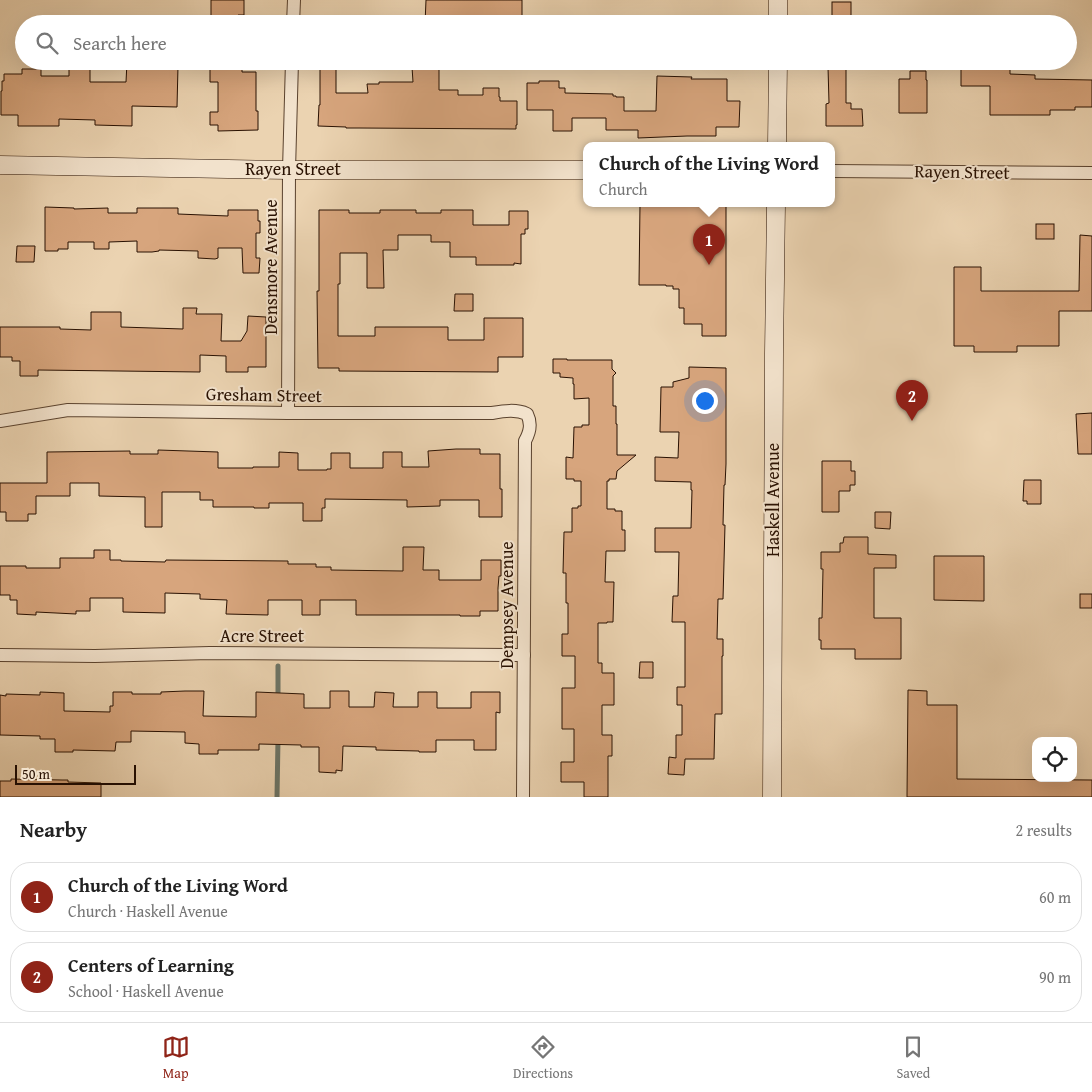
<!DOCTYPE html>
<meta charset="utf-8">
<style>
body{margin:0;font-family:"Gentium Book Plus",serif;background:#f2f2f2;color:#222}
.controls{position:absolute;right:15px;bottom:15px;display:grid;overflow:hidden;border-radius:10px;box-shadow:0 5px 20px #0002}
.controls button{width:45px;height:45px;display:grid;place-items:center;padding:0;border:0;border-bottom:1px solid #e0e0e0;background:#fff;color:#222;font:25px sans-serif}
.scale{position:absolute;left:15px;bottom:12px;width:121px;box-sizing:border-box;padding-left:5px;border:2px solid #291102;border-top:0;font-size:14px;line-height:18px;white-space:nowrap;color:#291102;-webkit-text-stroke:4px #f2e2cc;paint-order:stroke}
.you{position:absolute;left:704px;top:400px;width:18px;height:18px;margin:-12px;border:4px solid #fff;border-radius:50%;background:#1a73e8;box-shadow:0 0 0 8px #1a73e833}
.badge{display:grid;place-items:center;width:32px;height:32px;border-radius:50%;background:#8f2418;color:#fff;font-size:16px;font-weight:700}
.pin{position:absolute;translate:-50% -41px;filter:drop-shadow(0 1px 2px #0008)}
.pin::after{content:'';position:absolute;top:26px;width:18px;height:15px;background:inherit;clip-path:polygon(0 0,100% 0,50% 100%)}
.popup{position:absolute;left:583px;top:142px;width:252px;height:65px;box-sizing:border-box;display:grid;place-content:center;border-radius:10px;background:#fff;filter:drop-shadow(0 1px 4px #0005);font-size:16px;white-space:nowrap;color:#767676}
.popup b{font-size:19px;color:#222}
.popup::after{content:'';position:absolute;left:50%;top:100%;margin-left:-10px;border:10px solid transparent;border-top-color:#fff}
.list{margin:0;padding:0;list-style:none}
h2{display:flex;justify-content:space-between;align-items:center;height:65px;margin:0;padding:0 20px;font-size:21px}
h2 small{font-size:16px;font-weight:400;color:#767676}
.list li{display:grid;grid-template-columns:32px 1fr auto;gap:15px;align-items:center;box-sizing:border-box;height:70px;margin:0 10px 10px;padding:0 10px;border:1px solid #e0e0e0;border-radius:20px}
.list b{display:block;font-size:19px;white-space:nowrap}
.list p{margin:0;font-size:16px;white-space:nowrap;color:#767676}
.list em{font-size:16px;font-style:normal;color:#767676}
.icon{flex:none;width:28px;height:28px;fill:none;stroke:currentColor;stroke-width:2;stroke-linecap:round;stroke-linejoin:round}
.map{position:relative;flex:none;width:1092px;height:797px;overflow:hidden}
.search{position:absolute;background:#fff;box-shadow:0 5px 20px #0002;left:15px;right:15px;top:15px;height:55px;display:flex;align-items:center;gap:12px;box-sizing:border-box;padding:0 18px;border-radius:28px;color:#767676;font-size:19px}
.sheet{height:225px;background:#fff}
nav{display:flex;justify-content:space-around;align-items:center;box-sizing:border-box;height:70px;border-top:1px solid #e0e0e0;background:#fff;font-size:14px;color:#767676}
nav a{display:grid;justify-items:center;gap:2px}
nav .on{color:#8f2418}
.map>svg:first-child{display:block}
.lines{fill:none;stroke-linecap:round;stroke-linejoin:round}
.stream{stroke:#6c7567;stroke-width:5}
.building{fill:#d7a57d;stroke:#291102}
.street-casing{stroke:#5a422e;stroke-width:14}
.secondary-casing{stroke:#291102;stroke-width:19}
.street{stroke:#f2e2cc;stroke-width:12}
.secondary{stroke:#f2e2cc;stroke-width:18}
.labels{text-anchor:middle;stroke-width:4;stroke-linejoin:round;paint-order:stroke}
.street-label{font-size:18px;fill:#291102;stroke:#f2e2cc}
</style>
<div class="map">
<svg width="1092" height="797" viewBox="0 0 1092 797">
<rect width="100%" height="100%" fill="#ebd3b1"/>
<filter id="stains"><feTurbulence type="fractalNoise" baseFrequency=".004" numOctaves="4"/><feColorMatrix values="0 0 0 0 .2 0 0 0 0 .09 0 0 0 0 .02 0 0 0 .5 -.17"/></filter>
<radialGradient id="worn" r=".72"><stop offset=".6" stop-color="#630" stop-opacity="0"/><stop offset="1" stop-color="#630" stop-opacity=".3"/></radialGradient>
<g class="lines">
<g class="stream">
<polyline points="278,698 278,666"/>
<polyline points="277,797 278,739"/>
</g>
</g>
<g class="building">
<polygon points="211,0 244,0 244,15 238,15 238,18 237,18 237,24 211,24"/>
<polygon points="426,0 522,0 522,18 508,18 508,24 477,24 477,17 444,17 444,24 425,24"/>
<rect x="832" y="2" width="19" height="18"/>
<polygon points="69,61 90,61 90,82 126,82 127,62 141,62 141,65 178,66 177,107 132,106 132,126 95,125 95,120 59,119 59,126 18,126 18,115 1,115 1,91 2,91 2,81 4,81 4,74 22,74 22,69 41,69 41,76 69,76"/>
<polygon points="210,61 242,61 242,72 256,72 256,111 258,111 258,130 218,131 218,125 210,125 210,112 218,112 218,82 210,82"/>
<polygon points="320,61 336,61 336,93 368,93 367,84 379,84 379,82 413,82 412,67 439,67 439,90 458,90 458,95 483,95 483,88 499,88 499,97 500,97 500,101 517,101 517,125 516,125 516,129 359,128 346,128 346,127 318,126 319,105 320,105"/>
<polygon points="832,61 846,61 846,103 851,103 851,109 862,109 863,126 826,126 826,104 829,103 828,67 832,67"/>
<polygon points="961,61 1010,61 1010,74 1035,75 1035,79 1092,80 1092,107 1075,107 1075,110 1050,110 1050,115 990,115 990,86 961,86"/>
<polygon points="910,71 926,71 926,80 927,80 927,113 899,113 899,79 910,79"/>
<polygon points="657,76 692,77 691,79 727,79 727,101 740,101 739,127 716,127 716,136 687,136 638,138 638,130 606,130 606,118 572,118 572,131 553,131 553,110 527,110 527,83 539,83 539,81 559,81 559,88 565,88 565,93 613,94 613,96 616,96 616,97 624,97 624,111 656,111"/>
<polygon points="640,204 726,204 726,336 702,336 702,324 684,324 684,308 679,308 679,289 673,289 673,286 666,286 666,285 639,285"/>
<polygon points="45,207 74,208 74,209 108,208 108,213 137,213 137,208 178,208 178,214 228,216 228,210 258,210 258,221 260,221 260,233 256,233 256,258 260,258 259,273 243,273 242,248 218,248 218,258 215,259 198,258 198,251 159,250 159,251 152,252 137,252 137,241 109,242 109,249 94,249 94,242 68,242 68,249 58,249 58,251 45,251"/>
<polygon points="319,210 349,210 349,213 380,213 380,210 416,210 416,213 441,213 441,210 473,210 473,225 509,225 509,211 528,211 528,229 525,229 525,234 521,234 521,264 514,263 514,265 476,265 476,257 450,257 450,242 431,242 431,235 398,235 398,250 383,250 384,288 367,288 367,253 340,253 340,284 338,284 338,336 375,336 375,327 448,327 448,340 484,340 484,318 523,318 523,357 498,357 498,372 339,371 339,368 318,368 317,291 319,291"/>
<rect x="1036" y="224" width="18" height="15"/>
<polygon points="1080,235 1092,236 1092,311 1059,311 1059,346 1017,346 1017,352 974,352 974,346 954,346 954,267 981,267 981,291 1079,291"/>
<polygon points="17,246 35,246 34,262 16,262"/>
<polygon points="455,294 473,294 473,311 454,311"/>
<polygon points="183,308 197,308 196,314 222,314 221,341 241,341 247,331 248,316 266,317 266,367 248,367 248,372 226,372 226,356 200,355 200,372 38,370 38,376 20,376 20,361 12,361 12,357 0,357 0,327 60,327 60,329 91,330 91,312 121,312 121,327 183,329"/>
<polygon points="553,359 567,359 567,360 612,360 612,369 616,373 613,376 613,406 616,406 616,424 617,424 617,455 636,455 617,471 616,479 609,479 609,481 607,481 607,509 615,509 615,511 622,511 622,530 625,530 625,551 606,551 605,582 614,582 613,622 607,622 607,623 598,623 598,663 602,663 602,673 614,673 614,705 602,705 602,735 612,735 612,756 608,756 608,797 584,797 584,782 561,782 561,762 574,762 574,729 562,729 562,688 575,688 575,656 562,656 562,634 568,634 568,603 566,603 566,573 563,573 564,532 572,532 572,508 578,508 578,506 581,506 581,481 574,481 574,479 566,479 566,457 573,458 574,427 582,427 582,425 589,425 589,398 574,399 574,384 573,384 573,378 560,377 560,373 553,373"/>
<polygon points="689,367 726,368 726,464 725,485 724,485 723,525 725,525 723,599 718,599 717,639 723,639 723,656 722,656 722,714 715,714 714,759 685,759 684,775 668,774 669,757 676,758 676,735 682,735 682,705 677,705 677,687 685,687 685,622 672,622 673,596 678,596 679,552 655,552 655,528 691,528 692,490 691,490 691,482 655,481 655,457 678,458 679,432 660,432 661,387 673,387 673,382 689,378"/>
<polygon points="1092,413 1092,454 1078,454 1076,414"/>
<polygon points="456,449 480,449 480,454 500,454 500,489 502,489 502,517 479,517 479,500 440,500 440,506 407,507 407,500 325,499 325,508 322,508 322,521 303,521 303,503 269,503 269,508 254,508 254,507 213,507 213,500 200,500 200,492 162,492 162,527 145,527 145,497 99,496 99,483 70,483 70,496 36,496 36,514 28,514 28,521 6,521 6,512 0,512 0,483 47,483 47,452 130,451 130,454 158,454 158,450 218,452 218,468 253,468 253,467 279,467 279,452 298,453 298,470 327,470 327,469 331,469 331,453 350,453 350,468 383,468 383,452 402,452 402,467 429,467 428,451"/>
<polygon points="822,461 851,461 851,471 855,471 855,485 850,485 850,491 839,491 839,512 822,512"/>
<polygon points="1024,480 1041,480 1041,504 1027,504 1027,501 1023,501"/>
<polygon points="875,512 891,512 890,529 875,528"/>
<polygon points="844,537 868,537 868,554 896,555 896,568 874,568 874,618 901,618 901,659 855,659 855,649 821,649 821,640 819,640 819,618 822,618 823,569 821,569 821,552 840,552 840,543 843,543"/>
<polygon points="403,547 424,547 423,570 439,570 439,580 481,580 481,560 501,560 501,576 499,576 498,588 498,611 480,611 480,616 460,616 460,615 356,615 356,600 320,600 320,615 302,615 302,600 268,600 268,615 226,614 227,600 200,599 200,594 165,593 165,613 123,612 123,598 90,598 90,611 76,611 76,614 36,612 36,615 17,614 17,600 10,600 10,595 0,595 0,566 26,566 26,568 60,568 60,558 94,558 94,550 110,550 110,560 121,560 121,561 165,562 166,560 288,561 288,564 316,564 316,567 331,567 331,570 403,571"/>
<polygon points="934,556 984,556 984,601 934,600"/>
<rect x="1080" y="594" width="12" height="14"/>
<polygon points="640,662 653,662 653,678 639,678"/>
<polygon points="908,690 927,691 927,705 957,705 957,779 1092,780 1092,797 907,797"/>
<polygon points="185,691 204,691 203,716 256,717 256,692 304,694 304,708 330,708 330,691 349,691 349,707 374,707 375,692 394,693 393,707 418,707 418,692 437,692 437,708 471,708 471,692 500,692 500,713 496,712 496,750 474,750 474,740 436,740 436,752 419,752 419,751 376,750 376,747 343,746 342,771 336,770 336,773 319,772 319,747 301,747 301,745 259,744 259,750 218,750 218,754 199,754 199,744 185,743 185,732 131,731 131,742 116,742 115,751 73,750 73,752 55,752 55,739 40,739 40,736 0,735 0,695 6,696 6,694 40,695 40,692 64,693 64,711 110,712 110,706 113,706 113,692 132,692 132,694 161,694 161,692"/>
<polygon points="11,779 62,780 68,780 68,782 101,783 101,797 0,797 0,781 11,781"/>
</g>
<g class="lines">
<g class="street-casing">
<g id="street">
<polyline points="293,24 294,0"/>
<polyline points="832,171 1092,173"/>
<polyline points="288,413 289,170 292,61"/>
<path d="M0 421 68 410 288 413H492C504 411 516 409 527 414 532 424 530 432 525 441L523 797"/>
<polyline points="0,655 95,656 210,653 524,655"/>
</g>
</g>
<g class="secondary-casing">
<g id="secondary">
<polyline points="778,24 778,0"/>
<polyline points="777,146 778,61"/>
<polyline points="0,165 289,170 586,170"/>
<polyline points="772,797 774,354 776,204"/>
</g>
</g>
<use href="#street" class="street"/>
<use href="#secondary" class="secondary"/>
</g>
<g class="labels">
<g class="street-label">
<text x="293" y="175">Rayen Street</text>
<text transform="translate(962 172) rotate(1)" y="6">Rayen Street</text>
<text transform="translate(271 267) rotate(-90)" y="6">Densmore Avenue</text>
<text transform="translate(264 395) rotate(1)" y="6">Gresham Street</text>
<text transform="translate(773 500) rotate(-90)" y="6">Haskell Avenue</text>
<text transform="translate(507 605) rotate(-90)" y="6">Dempsey Avenue</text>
<text x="262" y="642">Acre Street</text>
</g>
</g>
<rect width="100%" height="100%" filter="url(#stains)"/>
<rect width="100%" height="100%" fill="url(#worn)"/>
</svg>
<div class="controls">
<button><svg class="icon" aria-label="locate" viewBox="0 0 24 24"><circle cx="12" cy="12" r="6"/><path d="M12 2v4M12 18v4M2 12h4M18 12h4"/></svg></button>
</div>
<div class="scale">50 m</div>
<div class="you"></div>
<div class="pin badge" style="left:709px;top:265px">1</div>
<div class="popup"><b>Church of the Living Word</b>Church</div>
<div class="pin badge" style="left:912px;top:421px">2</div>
<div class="search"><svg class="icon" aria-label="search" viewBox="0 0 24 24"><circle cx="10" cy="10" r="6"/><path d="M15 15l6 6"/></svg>Search here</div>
</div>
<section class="sheet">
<h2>Nearby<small>2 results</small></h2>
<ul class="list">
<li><span class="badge">1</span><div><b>Church of the Living Word</b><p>Church · Haskell Avenue</p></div><em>60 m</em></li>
<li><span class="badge">2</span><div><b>Centers of Learning</b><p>School · Haskell Avenue</p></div><em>90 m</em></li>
</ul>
</section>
<nav>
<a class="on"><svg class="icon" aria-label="map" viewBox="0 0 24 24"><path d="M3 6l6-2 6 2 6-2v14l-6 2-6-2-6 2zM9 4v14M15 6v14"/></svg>Map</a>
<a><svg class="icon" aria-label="directions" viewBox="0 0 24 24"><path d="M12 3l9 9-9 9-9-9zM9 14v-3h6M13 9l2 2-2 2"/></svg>Directions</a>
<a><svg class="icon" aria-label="saved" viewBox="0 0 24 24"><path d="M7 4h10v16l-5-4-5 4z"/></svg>Saved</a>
</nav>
